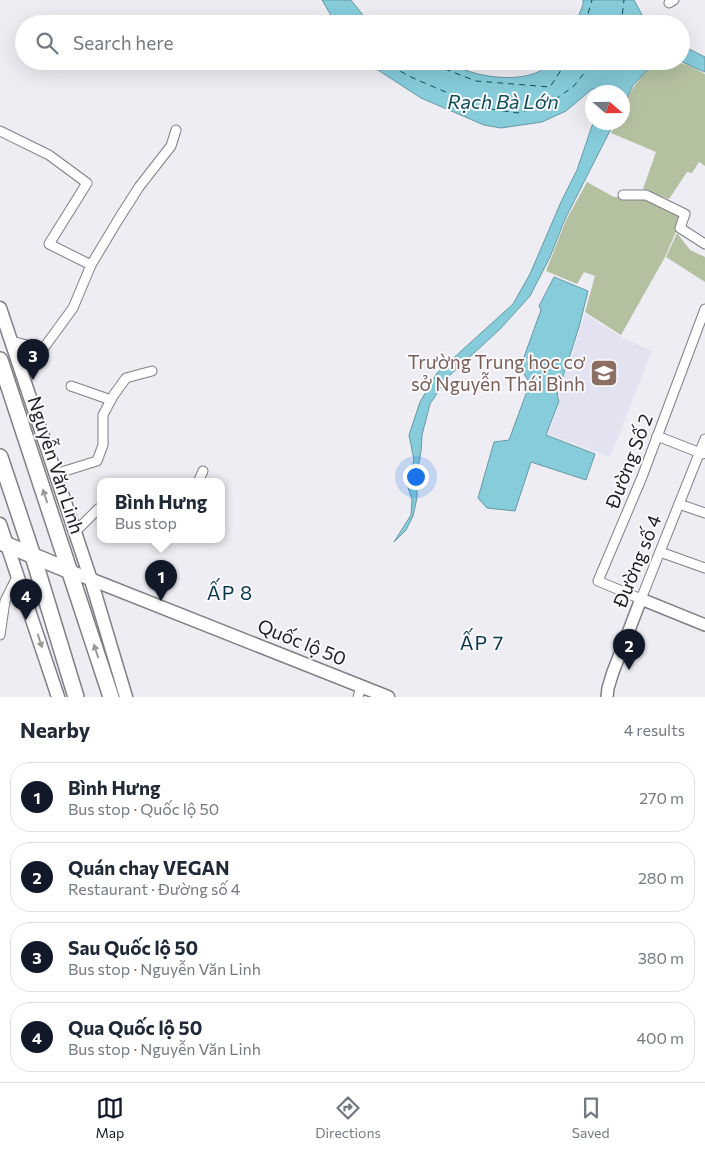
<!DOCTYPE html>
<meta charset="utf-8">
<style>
body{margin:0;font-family:Commissioner,sans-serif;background:#f6f6f7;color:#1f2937}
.compass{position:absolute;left:585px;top:85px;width:45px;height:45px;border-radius:50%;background:#fff;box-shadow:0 5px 20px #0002;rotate:110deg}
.you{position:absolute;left:415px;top:476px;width:18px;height:18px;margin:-12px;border:4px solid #fff;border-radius:50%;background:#1a73e8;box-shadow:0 0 0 8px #1a73e833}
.badge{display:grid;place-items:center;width:32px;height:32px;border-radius:50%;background:#111827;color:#fff;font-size:16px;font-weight:700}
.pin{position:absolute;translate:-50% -41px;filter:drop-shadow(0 1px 2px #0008)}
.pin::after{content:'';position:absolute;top:26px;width:18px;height:15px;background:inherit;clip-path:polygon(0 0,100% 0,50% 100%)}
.popup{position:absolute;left:97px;top:478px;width:128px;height:65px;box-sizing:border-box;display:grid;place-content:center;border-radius:10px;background:#fff;filter:drop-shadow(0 1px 4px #0005);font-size:16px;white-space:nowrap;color:#747a83}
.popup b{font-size:19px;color:#1f2937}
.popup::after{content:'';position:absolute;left:50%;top:100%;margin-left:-10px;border:10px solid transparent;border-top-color:#fff}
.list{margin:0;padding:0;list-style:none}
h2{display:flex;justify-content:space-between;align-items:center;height:65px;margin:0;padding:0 20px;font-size:21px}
h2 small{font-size:16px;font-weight:400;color:#747a83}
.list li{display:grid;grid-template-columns:32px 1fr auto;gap:15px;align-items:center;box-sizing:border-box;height:70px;margin:0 10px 10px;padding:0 10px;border:1px solid #e0e1e3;border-radius:20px}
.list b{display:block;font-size:19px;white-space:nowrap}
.list p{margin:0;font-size:16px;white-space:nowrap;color:#747a83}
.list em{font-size:16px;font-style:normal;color:#747a83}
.icon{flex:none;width:28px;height:28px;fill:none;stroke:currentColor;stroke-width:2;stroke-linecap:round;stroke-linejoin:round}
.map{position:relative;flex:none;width:705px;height:697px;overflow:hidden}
.search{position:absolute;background:#fff;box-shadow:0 5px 20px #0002;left:15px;right:15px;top:15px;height:55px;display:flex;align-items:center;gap:12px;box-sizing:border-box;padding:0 18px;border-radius:28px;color:#747a83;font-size:19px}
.sheet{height:385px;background:#fff}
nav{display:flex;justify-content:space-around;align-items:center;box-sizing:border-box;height:70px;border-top:1px solid #e0e1e3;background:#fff;font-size:14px;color:#747a83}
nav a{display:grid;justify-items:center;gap:2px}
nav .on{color:#111827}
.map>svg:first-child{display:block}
.built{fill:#e3e2f0}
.green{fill:#b4c1a1}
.water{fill:#86ccdb;stroke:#6798a4}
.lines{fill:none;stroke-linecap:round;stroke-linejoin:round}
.ferry{stroke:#0f4e59;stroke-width:1;stroke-dasharray:6 5;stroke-linecap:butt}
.street-casing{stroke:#807f85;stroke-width:11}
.secondary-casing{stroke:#807f85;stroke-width:14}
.primary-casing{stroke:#807f85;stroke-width:15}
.highway-casing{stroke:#807f85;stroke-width:18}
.street{stroke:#fff;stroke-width:9}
.secondary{stroke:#fff;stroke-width:11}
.primary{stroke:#fff;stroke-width:12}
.highway{stroke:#fff;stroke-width:15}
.oneway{fill:#9b9b9c}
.labels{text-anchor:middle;stroke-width:4;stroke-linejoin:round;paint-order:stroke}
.education-label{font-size:19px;fill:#785e54;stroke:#fafafe;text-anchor:end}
.street-label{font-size:19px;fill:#202023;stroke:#fafafe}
.water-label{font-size:20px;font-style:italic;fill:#0f4e59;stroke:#fafafe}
.neighbourhood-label{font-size:20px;letter-spacing:1px;fill:#09364c;stroke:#fafafe}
</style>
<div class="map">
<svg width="705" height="697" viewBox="0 0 705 697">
<rect width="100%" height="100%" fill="#ededf3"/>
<polygon class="built" points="585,314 621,337 652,351 610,457 548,434 560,401 558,395"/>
<g class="green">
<path d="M658 61C676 61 690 64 705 74V166L699 162 692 173 687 172 669 199 643 189 656 152 611 133 616 123 622 122C622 119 622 114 622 110 626 95 645 69 658 61Z"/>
<polygon points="587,182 614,197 645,196 683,215 665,257 621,335 585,312 595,276 584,272 577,284 546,271 566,220"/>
<polygon points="677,233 690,250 705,257 705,282 666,257"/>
</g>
<g class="water">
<polygon points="322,0 351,0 370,24 336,24"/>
<polygon points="583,0 634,0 647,24 575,24 583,5"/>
<polygon points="681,48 691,50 705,57 705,72 680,61 681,61"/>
<path d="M364 61C390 61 418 60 445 61 452 62 458 68 465 70 489 79 535 84 552 61H656L633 85 623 106 622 92H602V89H592L566 111 542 122 501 128 484 125 421 98Z"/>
<polygon points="593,123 614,123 565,219 550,257 530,296 500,329 448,377 430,404 422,435 421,451 417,474 417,498 413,516 406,530 394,542 411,515 412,500 407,484 414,460 409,435 420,402 437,373 513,304 530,274 561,202 577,170"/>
<polygon points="554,277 588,291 579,327 557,395 559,401 546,435 595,454 586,480 531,462 515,511 487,508 478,498 494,442 509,440 530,383 520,368 541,310 539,306"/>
</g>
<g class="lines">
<g class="ferry">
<polyline points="585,24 592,0"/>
<polyline points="618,24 622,17 624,0"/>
<polyline points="381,61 413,78 483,108 518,113 548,104 573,87 594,61"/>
<polyline points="424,61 476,81 550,87 567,61"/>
</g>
<g class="street-casing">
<g id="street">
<polyline points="669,3 674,0"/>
<polyline points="0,131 49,155 87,183 49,244 91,265"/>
<polyline points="623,195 646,195 685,214 680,228 705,244"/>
<polyline points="705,309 642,477 598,581 641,599 705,439"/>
<polyline points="11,341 43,349 73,308 91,265 118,220 139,187 171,146 176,130"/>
<polyline points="71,386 111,400"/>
<polyline points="657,436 703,454"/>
<polyline points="55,474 97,461 103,445 103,415 113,396 126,378 152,371"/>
<polyline points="198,482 203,471"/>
<polyline points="679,504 705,513"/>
<polyline points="75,532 98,509 101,511"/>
<polyline points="660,552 705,568"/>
<polyline points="0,635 5,601 18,575"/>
<polyline points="358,697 361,687"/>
</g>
</g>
<g class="secondary-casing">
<polyline id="secondary" points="607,697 608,688 613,672 641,599 705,625"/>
</g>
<g class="primary-casing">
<g id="primary">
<polyline points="0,308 91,580 126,697"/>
<polyline points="0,524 58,697"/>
<polyline points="70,571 388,697"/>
</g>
</g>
<g class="highway-casing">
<g id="highway">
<polyline points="0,360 111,697"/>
<polyline points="0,457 33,556 76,697"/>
<polyline points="0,542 70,571"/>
</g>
</g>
<use href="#street" class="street"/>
<use href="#secondary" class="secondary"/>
<use href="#primary" class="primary"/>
<use href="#highway" class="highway"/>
</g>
<defs><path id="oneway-solid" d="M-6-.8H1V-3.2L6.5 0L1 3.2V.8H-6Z" transform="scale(1.25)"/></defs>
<g class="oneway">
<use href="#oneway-solid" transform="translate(45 496) rotate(-108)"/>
<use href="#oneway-solid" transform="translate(40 641) rotate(72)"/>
<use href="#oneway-solid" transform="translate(96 651) rotate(-108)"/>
</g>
<defs>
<g id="school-square" transform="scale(1.4375)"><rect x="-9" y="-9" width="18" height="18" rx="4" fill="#8d6e63" stroke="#fafafe"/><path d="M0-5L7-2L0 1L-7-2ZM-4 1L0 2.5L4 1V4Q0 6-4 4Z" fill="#fff"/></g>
</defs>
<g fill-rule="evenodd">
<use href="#school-square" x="604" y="373"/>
</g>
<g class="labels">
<g class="education-label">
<text x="585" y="369">Trường Trung học cơ<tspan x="585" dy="22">sở Nguyễn Thái Bình</tspan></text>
</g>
<g class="street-label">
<text transform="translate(629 461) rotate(-69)" y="7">Đường Số 2</text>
<text transform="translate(56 465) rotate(72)" y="7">Nguyễn Văn Linh</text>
<text transform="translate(637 561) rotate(-68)" y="7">Đường số 4</text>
<text transform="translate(302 642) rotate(22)" y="7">Quốc lộ 50</text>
</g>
<g class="water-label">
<text x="503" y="109">Rạch Bà Lớn</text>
</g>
<g class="neighbourhood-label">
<text x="230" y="600">ẤP 8</text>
<text x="482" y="650">ẤP 7</text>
</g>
</g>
</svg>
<svg class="compass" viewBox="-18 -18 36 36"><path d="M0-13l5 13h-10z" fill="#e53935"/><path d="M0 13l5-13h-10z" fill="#747a83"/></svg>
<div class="you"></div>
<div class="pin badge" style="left:161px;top:601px">1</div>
<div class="popup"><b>Bình Hưng</b>Bus stop</div>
<div class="pin badge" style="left:629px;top:670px">2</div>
<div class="pin badge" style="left:33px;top:380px">3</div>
<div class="pin badge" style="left:26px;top:620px">4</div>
<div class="search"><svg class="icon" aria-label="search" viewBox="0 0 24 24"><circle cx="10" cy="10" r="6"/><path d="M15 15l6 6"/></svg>Search here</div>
</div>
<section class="sheet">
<h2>Nearby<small>4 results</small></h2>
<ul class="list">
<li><span class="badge">1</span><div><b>Bình Hưng</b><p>Bus stop · Quốc lộ 50</p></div><em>270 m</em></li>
<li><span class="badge">2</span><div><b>Quán chay VEGAN</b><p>Restaurant · Đường số 4</p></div><em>280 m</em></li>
<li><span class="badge">3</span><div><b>Sau Quốc lộ 50</b><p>Bus stop · Nguyễn Văn Linh</p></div><em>380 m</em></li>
<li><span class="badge">4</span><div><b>Qua Quốc lộ 50</b><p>Bus stop · Nguyễn Văn Linh</p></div><em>400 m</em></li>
</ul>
</section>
<nav>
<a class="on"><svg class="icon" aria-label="map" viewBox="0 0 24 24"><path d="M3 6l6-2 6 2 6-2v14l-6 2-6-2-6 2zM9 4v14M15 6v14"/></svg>Map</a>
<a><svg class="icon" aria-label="directions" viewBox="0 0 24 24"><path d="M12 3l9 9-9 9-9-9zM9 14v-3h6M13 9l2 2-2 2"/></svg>Directions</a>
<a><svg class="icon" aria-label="saved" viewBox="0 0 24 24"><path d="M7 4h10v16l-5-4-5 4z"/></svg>Saved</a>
</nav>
